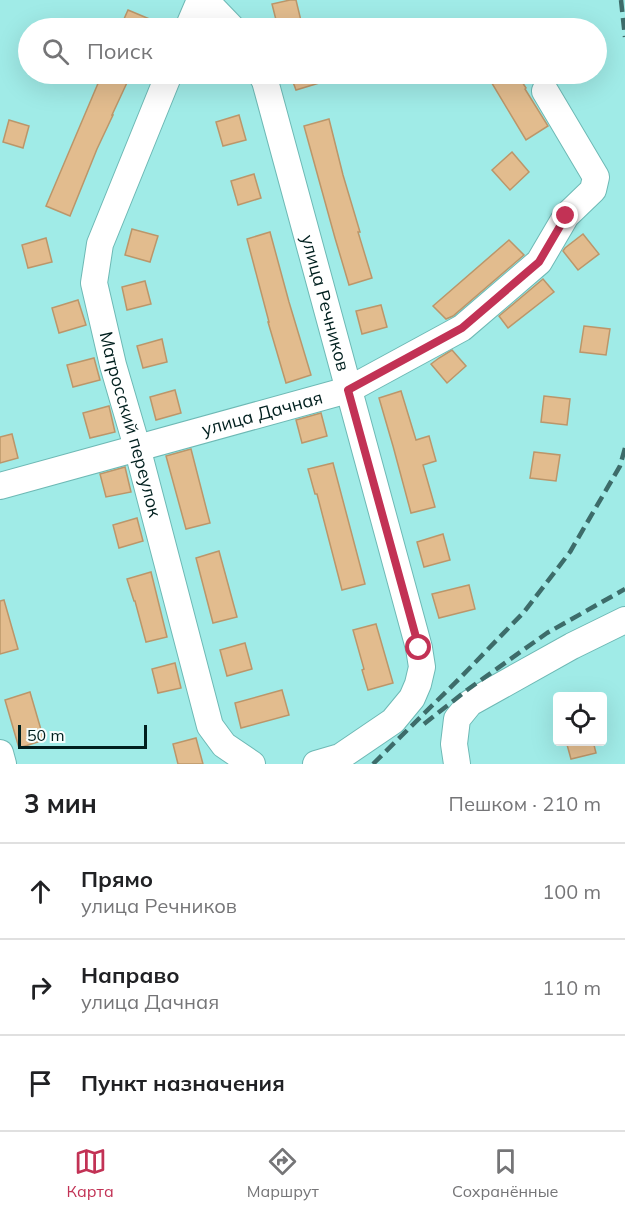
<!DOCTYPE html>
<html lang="ru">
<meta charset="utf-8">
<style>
body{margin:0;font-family:Mulish,sans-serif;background:#f2f2f2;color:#202124}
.controls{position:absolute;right:18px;bottom:18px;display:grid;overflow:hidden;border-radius:6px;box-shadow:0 6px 24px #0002}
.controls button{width:54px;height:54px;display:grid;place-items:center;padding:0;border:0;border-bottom:2px solid #e0e0e0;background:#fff;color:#202124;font:30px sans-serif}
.scale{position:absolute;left:18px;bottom:15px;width:129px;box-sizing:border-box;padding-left:6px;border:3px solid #001f1e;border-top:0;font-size:16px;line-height:21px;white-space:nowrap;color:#001f1e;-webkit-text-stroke:4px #f7fefd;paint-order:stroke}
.stop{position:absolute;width:18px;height:18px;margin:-14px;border:4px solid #c23255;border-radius:50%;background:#fff}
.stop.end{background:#c23255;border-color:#fff;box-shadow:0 2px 6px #0008}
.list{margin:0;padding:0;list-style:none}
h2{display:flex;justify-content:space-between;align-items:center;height:78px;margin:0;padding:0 24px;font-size:26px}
h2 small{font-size:20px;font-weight:400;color:#757577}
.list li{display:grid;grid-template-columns:39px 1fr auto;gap:18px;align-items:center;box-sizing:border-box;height:96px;padding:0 24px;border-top:2px solid #e0e0e0}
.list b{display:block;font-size:22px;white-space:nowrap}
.list p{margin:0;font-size:20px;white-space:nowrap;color:#757577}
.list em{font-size:20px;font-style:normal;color:#757577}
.icon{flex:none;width:33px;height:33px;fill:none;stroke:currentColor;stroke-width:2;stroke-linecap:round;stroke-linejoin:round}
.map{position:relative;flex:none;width:625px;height:764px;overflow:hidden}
.search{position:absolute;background:#fff;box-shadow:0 6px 24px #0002;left:18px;right:18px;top:18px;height:66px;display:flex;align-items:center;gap:15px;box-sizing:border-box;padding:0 21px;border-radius:33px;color:#757577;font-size:22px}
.sheet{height:366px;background:#fff}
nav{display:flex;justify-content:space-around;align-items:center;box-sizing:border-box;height:84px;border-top:2px solid #e0e0e0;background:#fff;font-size:16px;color:#757577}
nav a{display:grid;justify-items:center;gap:3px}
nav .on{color:#c23255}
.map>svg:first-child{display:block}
.building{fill:#e2bc8e;stroke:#bb966a;stroke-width:1.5}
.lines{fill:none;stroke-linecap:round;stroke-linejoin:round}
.minor-casing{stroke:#6eb9b5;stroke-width:28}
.minor{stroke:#fff;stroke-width:26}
.rail{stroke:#3d6c6a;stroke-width:4.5;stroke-dasharray:12 6;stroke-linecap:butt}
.route{stroke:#c23255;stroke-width:8}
.labels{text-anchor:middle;stroke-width:4.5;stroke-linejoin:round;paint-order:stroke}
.street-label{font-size:18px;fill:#001f1e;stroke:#f7fefd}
</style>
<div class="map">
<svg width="625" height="764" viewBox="0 0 625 764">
<rect width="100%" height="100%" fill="#a0ebe7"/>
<g class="building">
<polygon points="290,0 296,0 302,25 289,28 278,28 272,4"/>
<polygon points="128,10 171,28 120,28"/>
<polygon points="102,74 131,74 112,115 113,115 97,149 70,216 46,206"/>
<polygon points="290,74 338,74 339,77 296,90"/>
<polygon points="501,74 517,74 526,88 525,89 548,126 526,140 490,80"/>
<polygon points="239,115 246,140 223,146 216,122"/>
<polygon points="329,119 343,175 360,232 358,232 372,278 349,285 335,238 304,126"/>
<polygon points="9,120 29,126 23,148 3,142"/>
<polygon points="512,152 529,172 510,190 492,170"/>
<polygon points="254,174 261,198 238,205 231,181"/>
<polygon points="132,229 158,236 150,262 125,255"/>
<polygon points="270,232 289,302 311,375 286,383 268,322 269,322 247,239"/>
<polygon points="583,234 599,254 578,270 563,251 565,248"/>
<polygon points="46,238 52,262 28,268 22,245"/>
<polygon points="509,240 524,255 453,316 446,319 433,306"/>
<polygon points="543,279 554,292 508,328 499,316"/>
<polygon points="145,281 151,304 127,310 122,287"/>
<polygon points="78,300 86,325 59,333 52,308"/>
<polygon points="381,305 387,327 362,334 356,311"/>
<polygon points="584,326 610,329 606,355 580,352"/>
<polygon points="162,339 167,362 143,368 137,346"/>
<polygon points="452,350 466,366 447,383 431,364 439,358"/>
<polygon points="94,358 100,380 73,387 67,365"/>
<polygon points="175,390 181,413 156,420 150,397"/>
<polygon points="401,391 416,440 429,436 436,461 423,465 435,507 411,513 393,446 379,398"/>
<polygon points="544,396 570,399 567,425 541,422"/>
<polygon points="109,406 115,432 90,438 83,413"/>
<polygon points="321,413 327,436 302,443 296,420"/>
<polygon points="12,434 18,458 0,463 0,437"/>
<polygon points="191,449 210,523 186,529 166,456"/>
<polygon points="534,452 560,455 556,481 530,478"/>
<polygon points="333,463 365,584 342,590 317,494 315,494 308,469"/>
<polygon points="125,467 131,492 106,497 100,474"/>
<polygon points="137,518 143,541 119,548 113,525"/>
<polygon points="443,534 450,560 424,567 417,542"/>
<polygon points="219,551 237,617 213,623 196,558"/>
<polygon points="151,572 167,637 146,642 135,601 134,601 127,579"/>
<polygon points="469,585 475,609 439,618 432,594"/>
<polygon points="4,600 18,649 0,654 0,601"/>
<polygon points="376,624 393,683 368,690 362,670 364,669 353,630"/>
<polygon points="245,643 252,669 227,676 220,650"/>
<polygon points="175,663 181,688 158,693 152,669"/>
<polygon points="282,690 289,715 241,728 235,703"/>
<polygon points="30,692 44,740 19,748 5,700"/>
<polygon points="196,738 203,764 178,764 173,744"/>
<polygon points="566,741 593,741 596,753 571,759"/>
</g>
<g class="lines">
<g class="minor-casing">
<g id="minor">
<polyline points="205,0 232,28"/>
<polyline points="188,28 200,0"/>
<path id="s1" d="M169 74 100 244 94 283 113 365 137 447 210 726 224 745 252 764"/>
<path id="s2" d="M261 74 265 81 419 648 422 667 418 684 412 698 393 721 340 757 316 764"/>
<path id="s3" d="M0 486 348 390 462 328 539 262 566 216 593 190 596 177 545 91"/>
<polyline points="0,753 3,764"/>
<polyline points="457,764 454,744 457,719 470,703 572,646 625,620"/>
</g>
</g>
<use href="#minor" class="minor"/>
<g class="rail">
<polyline points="621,0 625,37"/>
<polyline points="424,724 467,690 547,633 625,589"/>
<polyline points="373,764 461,677 524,612 570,552 620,466 625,448"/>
</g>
</g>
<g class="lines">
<polyline class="route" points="419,648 348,390 462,328 539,262 566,216"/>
</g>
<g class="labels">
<g class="street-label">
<text dy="6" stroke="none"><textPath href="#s2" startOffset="238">улица Речников</textPath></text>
<text dy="6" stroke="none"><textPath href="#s3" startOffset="272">улица Дачная</textPath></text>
<text dy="6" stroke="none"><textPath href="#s1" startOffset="369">Матросский переулок</textPath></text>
</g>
</g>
</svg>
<div class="controls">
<button><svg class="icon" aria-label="locate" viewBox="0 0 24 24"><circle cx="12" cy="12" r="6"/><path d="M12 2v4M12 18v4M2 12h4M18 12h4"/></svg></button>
</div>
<div class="scale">50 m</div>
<div class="stop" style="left:419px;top:648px"></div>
<div class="stop end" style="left:566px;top:216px"></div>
<div class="search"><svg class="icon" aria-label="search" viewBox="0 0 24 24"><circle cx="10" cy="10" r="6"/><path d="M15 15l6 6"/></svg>Поиск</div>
</div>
<section class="sheet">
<h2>3 мин<small>Пешком · 210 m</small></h2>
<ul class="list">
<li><svg class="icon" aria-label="ahead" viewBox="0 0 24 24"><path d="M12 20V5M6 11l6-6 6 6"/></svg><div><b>Прямо</b><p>улица Речников</p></div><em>100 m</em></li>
<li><svg class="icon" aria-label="right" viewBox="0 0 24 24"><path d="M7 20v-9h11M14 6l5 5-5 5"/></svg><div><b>Направо</b><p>улица Дачная</p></div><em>110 m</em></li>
<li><svg class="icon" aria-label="arrive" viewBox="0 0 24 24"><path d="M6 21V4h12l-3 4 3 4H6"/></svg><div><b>Пункт назначения</b></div></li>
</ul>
</section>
<nav>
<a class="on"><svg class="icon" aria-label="map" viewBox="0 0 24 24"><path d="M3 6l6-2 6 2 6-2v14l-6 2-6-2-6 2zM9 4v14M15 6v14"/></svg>Карта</a>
<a><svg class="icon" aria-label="directions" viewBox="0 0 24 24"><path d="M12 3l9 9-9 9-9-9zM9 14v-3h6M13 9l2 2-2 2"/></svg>Маршрут</a>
<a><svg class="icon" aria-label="saved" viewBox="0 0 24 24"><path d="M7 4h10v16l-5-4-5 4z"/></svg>Сохранённые</a>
</nav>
